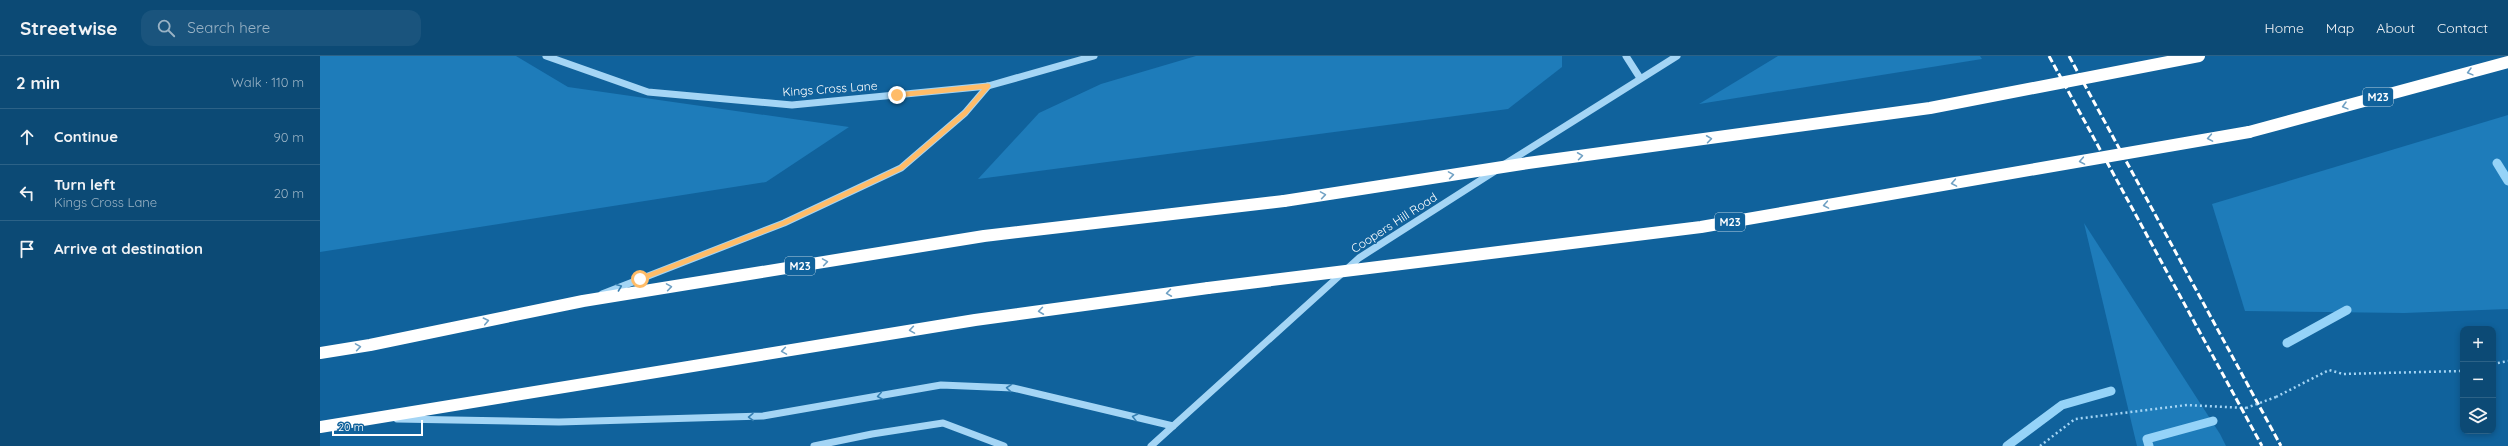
<!DOCTYPE html>
<meta charset="utf-8">
<style>
body{margin:0;font-family:Quicksand,sans-serif;background:#1a547d;color:#f1f3f6}
.controls{position:absolute;right:12px;bottom:12px;display:grid;overflow:hidden;border-radius:8px;box-shadow:0 2px 6px #0003}
.controls button{width:36px;height:36px;display:grid;place-items:center;padding:0;border:0;border-bottom:1px solid #2c6287;background:#0c4a75;color:#f1f3f6;font:20px sans-serif}
.scale{position:absolute;left:12px;bottom:10px;width:91px;box-sizing:border-box;padding-left:4px;border:2px solid #fff;border-top:0;font-size:11px;line-height:14px;white-space:nowrap;color:#fff;-webkit-text-stroke:3px #10629c;paint-order:stroke}
.stop{position:absolute;width:12px;height:12px;margin:-9px;border:3px solid #ffbc68;border-radius:50%;background:#fff}
.stop.end{background:#ffbc68;border-color:#fff;box-shadow:0 1px 4px #0008}
.list{margin:0;padding:0;list-style:none}
h2{display:flex;justify-content:space-between;align-items:center;height:52px;margin:0;padding:0 16px;font-size:17px}
h2 small{font-size:13px;font-weight:400;color:#9ab3c5}
.list li{display:grid;grid-template-columns:26px 1fr auto;gap:12px;align-items:center;box-sizing:border-box;height:56px;padding:0 16px;border-top:1px solid #2c6287}
.list b{display:block;font-size:15px;white-space:nowrap}
.list p{margin:0;font-size:13px;white-space:nowrap;color:#9ab3c5}
.list em{font-size:13px;font-style:normal;color:#9ab3c5}
.icon{flex:none;width:22px;height:22px;fill:none;stroke:currentColor;stroke-width:2;stroke-linecap:round;stroke-linejoin:round}
.map{position:relative;flex:none;width:2188px;height:390px;overflow:hidden}
header{display:flex;align-items:center;gap:24px;box-sizing:border-box;height:56px;padding:0 20px;background:#0c4a75;border-bottom:1px solid #2c6287}
header strong{font-size:19px}
nav{display:flex;gap:22px;margin-inline-start:auto;font-size:14px}
.search{width:280px;height:36px;background:#1a547d;display:flex;align-items:center;gap:10px;box-sizing:border-box;padding:0 14px;border-radius:12px;color:#9ab3c5;font-size:15px}
main{display:flex}
aside{flex:1;background:#0c4a75}
.map>svg:first-child{display:block}
.green{fill:#1e7cba}
.lines{fill:none;stroke-linecap:round;stroke-linejoin:round}
.stream{stroke:#95d3f8;stroke-width:9}
.path{stroke:#a4d5f5;stroke-width:2.5;stroke-dasharray:2 3;stroke-linecap:butt}
.minor{stroke:#a4d5f5;stroke-width:7}
.highway{stroke:#fff;stroke-width:12}
.rail{stroke:#fff;stroke-width:3;stroke-dasharray:7 3;stroke-linecap:butt}
.path-bridge{stroke:#a4d5f5;stroke-width:2.5;stroke-dasharray:2 3;stroke-linecap:butt}
.highway-bridge{stroke:#fff;stroke-width:12}
.oneway{stroke:#70a1c4}
.oneway2{stroke:#357fb2}
.route{stroke:#ffbc68;stroke-width:5}
.labels{text-anchor:middle;stroke-width:3;stroke-linejoin:round;paint-order:stroke}
.shield{fill:#10629c;stroke:#b7d0e1;stroke-width:1}
.shield-label{font-size:11px;font-weight:bold;fill:#fff}
.street-label{font-size:12px;fill:#fff;stroke:#10629c}
</style>
<header>
<strong>Streetwise</strong>
<div class="search"><svg class="icon" aria-label="search" viewBox="0 0 24 24"><circle cx="10" cy="10" r="6"/><path d="M15 15l6 6"/></svg>Search here</div>
<nav><a>Home</a><a>Map</a><a>About</a><a>Contact</a></nav>
</header>
<main>
<aside>
<h2>2 min<small>Walk · 110 m</small></h2>
<ul class="list">
<li><svg class="icon" aria-label="ahead" viewBox="0 0 24 24"><path d="M12 20V5M6 11l6-6 6 6"/></svg><div><b>Continue</b></div><em>90 m</em></li>
<li><svg class="icon" aria-label="left" viewBox="0 0 24 24"><path d="M17 20v-9H6M10 6l-5 5 5 5"/></svg><div><b>Turn left</b><p>Kings Cross Lane</p></div><em>20 m</em></li>
<li><svg class="icon" aria-label="arrive" viewBox="0 0 24 24"><path d="M6 21V4h12l-3 4 3 4H6"/></svg><div><b>Arrive at destination</b></div></li>
</ul>
</aside>
<div class="map">
<svg width="2188" height="390" viewBox="0 0 2188 390">
<rect width="100%" height="100%" fill="#10629c"/>
<g class="green">
<polygon points="0,0 196,0 248,31 529,71 446,126 0,196"/>
<polygon points="876,0 1242,0 1242,11 1188,53 658,123 719,57 781,28"/>
<polygon points="1458,0 1660,0 1662,3 1379,48"/>
<polygon points="2188,59 2188,253 2084,257 1925,255 1892,148"/>
<polygon points="1764,167 1900,378 1906,390 1817,390"/>
</g>
<g class="lines">
<g class="stream">
<polyline points="2177,107 2188,125"/>
<polyline points="1967,287 2027,254"/>
<polyline points="1687,390 1742,349 1791,335"/>
<polyline points="1829,390 1827,383 1893,365"/>
</g>
<g class="path">
<polyline points="2173,308 2188,305"/>
<polyline points="1956,341 2009,314 2023,318 2143,315"/>
<polyline points="1720,390 1755,363 1867,349 1926,352"/>
</g>
<g class="minor">
<polyline points="226,0 328,36 472,49 668,30 774,0"/>
<polyline points="1306,0 1320,22"/>
<polyline points="1185,108 1357,0"/>
<polyline points="282,238 464,167 581,112 645,57 668,30"/>
<polyline points="77,363 239,366 443,360 621,329 693,332 853,370"/>
<polyline points="494,390 552,378 623,367 684,390"/>
<polyline points="831,390 1039,202 1175,115"/>
</g>
<g class="highway">
<polyline points="1929,76 2188,6"/>
<polyline points="0,297 50,289 263,245 664,180 964,145"/>
<polyline points="0,371 655,264 888,232"/>
</g>
<g class="rail">
<polyline points="1729,0 1942,390"/>
<polyline points="1749,0 1961,390"/>
</g>
<polyline class="path-bridge" points="1926,352 1956,341"/>
<g class="highway-bridge">
<polyline points="964,145 1208,107 1610,52 1879,0"/>
<polyline points="888,232 1381,171 1929,76"/>
</g>
</g>
<defs><path id="oneway-chevron" d="M-2-3.5L2.5 0L-2 3.5" fill="none" stroke-width="1.6" stroke-linecap="round" stroke-linejoin="round"/></defs>
<g class="oneway">
<use href="#oneway-chevron" transform="translate(2150 16) rotate(165)"/>
<use href="#oneway-chevron" transform="translate(2025 50) rotate(165)"/>
<use href="#oneway-chevron" transform="translate(1890 82) rotate(170)"/>
<use href="#oneway-chevron" transform="translate(1389 83) rotate(-8)"/>
<use href="#oneway-chevron" transform="translate(1260 100) rotate(-8)"/>
<use href="#oneway-chevron" transform="translate(1762 105) rotate(170)"/>
<use href="#oneway-chevron" transform="translate(1131 119) rotate(-9)"/>
<use href="#oneway-chevron" transform="translate(1634 127) rotate(170)"/>
<use href="#oneway-chevron" transform="translate(1003 139) rotate(-9)"/>
<use href="#oneway-chevron" transform="translate(1506 149) rotate(170)"/>
<use href="#oneway-chevron" transform="translate(505 206) rotate(-9)"/>
<use href="#oneway-chevron" transform="translate(349 231) rotate(-9)"/>
<use href="#oneway-chevron" transform="translate(849 237) rotate(172)"/>
<use href="#oneway-chevron" transform="translate(721 255) rotate(172)"/>
<use href="#oneway-chevron" transform="translate(166 265) rotate(-12)"/>
<use href="#oneway-chevron" transform="translate(592 274) rotate(171)"/>
<use href="#oneway-chevron" transform="translate(38 291) rotate(-9)"/>
<use href="#oneway-chevron" transform="translate(464 295) rotate(171)"/>
</g>
<g class="oneway2">
<use href="#oneway-chevron" transform="translate(299 231) rotate(-21)"/>
<use href="#oneway-chevron" transform="translate(689 332) rotate(-175)"/>
<use href="#oneway-chevron" transform="translate(560 340) rotate(170)"/>
<use href="#oneway-chevron" transform="translate(431 361) rotate(179)"/>
<use href="#oneway-chevron" transform="translate(815 361) rotate(-166)"/>
</g>
<g class="lines">
<polyline class="route" points="320,223 464,167 581,112 645,57 668,30 577,39"/>
</g>
<g class="labels">
<g class="shield">
<rect x="2043" y="32" width="30" height="18" rx="3"/>
<rect x="1395" y="157" width="30" height="18" rx="3"/>
<rect x="465" y="201" width="30" height="18" rx="3"/>
</g>
<g class="shield-label">
<text x="2058" y="45">M23</text>
<text x="1410" y="170">M23</text>
<text x="480" y="214">M23</text>
</g>
<g class="street-label">
<text transform="translate(510 33) rotate(-4)" y="4">Kings Cross Lane</text>
<text transform="translate(1074 167) rotate(-33)" y="4">Coopers Hill Road</text>
</g>
</g>
</svg>
<div class="controls">
<button>+</button>
<button>−</button>
<button><svg class="icon" aria-label="layers" viewBox="0 0 24 24"><path d="M12 4l9 5-9 5-9-5zM3 14l9 5 9-5"/></svg></button>
</div>
<div class="scale">20 m</div>
<div class="stop" style="left:320px;top:223px"></div>
<div class="stop end" style="left:577px;top:39px"></div>
</div>
</main>
